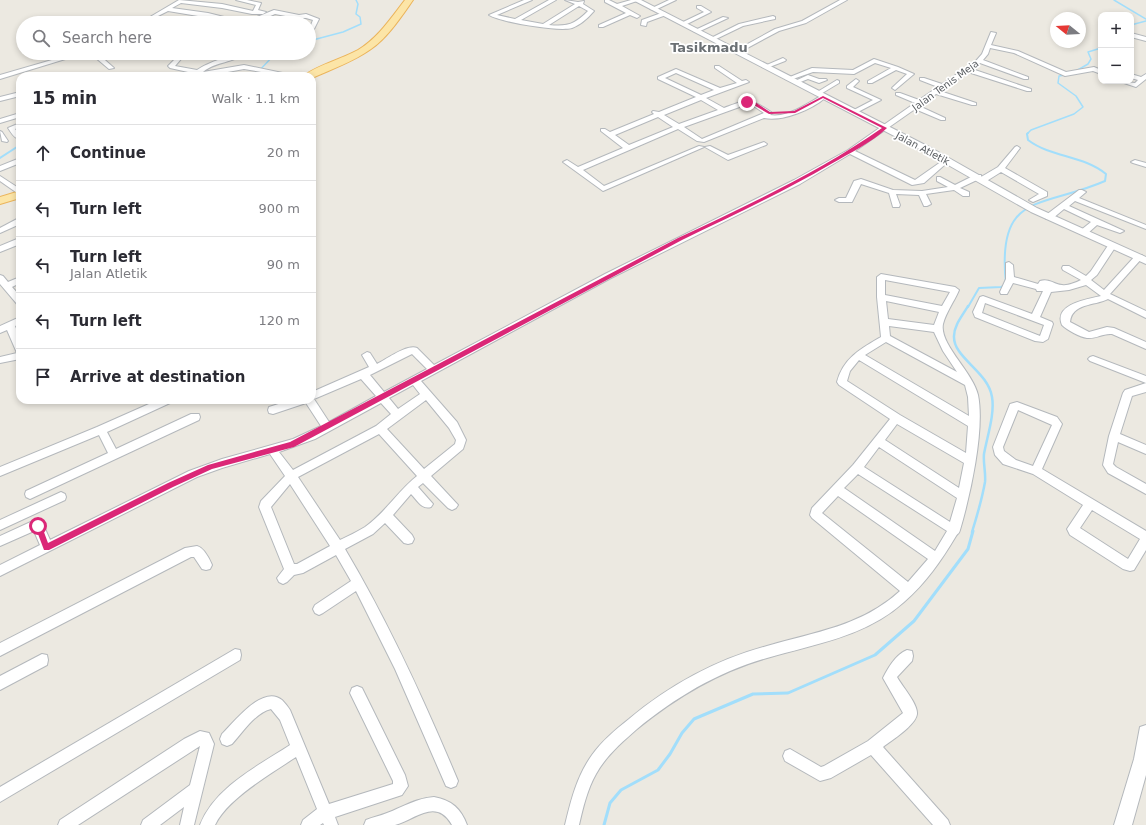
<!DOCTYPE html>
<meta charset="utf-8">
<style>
body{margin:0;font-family:"DejaVu Sans",sans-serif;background:#f7f7f7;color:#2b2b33}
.controls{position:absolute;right:12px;top:12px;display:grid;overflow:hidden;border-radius:8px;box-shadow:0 2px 6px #0003}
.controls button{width:36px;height:36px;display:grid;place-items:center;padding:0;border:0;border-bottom:1px solid #e1e1e2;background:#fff;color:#2b2b33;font:20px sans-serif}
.compass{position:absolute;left:1050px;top:12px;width:36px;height:36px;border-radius:50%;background:#fff;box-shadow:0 2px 6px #0003;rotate:288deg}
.stop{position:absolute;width:12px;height:12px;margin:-9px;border:3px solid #db2777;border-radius:50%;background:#fff}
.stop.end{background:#db2777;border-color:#fff;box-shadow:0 1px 4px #0008}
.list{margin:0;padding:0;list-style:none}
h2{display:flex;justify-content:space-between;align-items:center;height:52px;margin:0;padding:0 16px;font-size:17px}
h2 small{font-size:13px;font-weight:400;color:#7c7c81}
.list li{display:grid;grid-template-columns:26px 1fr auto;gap:12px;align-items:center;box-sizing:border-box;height:56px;padding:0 16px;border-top:1px solid #e1e1e2}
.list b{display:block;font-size:15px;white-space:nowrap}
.list p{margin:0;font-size:13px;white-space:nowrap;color:#7c7c81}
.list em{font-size:13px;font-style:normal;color:#7c7c81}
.icon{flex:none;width:22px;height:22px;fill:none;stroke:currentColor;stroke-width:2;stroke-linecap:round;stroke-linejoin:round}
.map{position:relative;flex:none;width:1146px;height:825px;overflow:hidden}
.search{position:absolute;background:#fff;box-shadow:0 2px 6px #0003;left:16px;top:16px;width:300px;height:44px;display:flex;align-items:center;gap:10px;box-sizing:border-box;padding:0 14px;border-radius:22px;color:#7c7c81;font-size:15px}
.panel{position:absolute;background:#fff;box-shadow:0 2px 6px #0003;left:16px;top:72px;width:300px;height:332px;border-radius:12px}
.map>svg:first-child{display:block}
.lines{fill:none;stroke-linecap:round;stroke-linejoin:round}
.stream-far3{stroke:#a2defb;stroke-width:1.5}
.stream-far2{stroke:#a2defb;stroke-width:2}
.stream-far1{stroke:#a2defb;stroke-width:2.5}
.stream{stroke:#a2defb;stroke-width:3}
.minor-casing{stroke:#b4b8bc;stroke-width:2}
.tertiary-casing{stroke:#b4b8bc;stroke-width:2}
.primary-casing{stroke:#ebb45b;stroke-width:2}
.minor{fill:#fff;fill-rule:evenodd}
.tertiary{fill:#fff;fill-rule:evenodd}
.primary{fill:#fce5a7;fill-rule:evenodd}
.route{fill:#db2777}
.labels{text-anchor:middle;stroke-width:3.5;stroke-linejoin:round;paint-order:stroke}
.far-street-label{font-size:10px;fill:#5a5e62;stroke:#fff}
.far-district-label{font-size:13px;font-weight:bold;fill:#6b7074;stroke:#fff}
</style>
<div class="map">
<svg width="1146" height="825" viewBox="0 0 1146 825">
<rect width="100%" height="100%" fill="#ece9e1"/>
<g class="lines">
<g class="stream-far3">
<polyline points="1114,0 1146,19"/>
<polyline points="1131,25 1146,21"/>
<polyline points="309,41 343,32 361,24 360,17 356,14 358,4 356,0"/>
<polyline points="1076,71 1088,64 1091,59 1088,52 1101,48"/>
<polyline points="254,76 276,53"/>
<polyline points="1027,134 1031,130 1074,114 1083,107 1076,96 1058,83 1059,76 1065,75"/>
</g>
<g class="stream-far2">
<polyline points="0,158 20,145"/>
<path d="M968 307 979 288 1001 287 1006 284C996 191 1041 209 1105 181L1106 174C1083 155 1052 158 1028 140L1027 134 1028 133"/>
</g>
<path class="stream-far1" d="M968 306C963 315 954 325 954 336 953 358 988 371 992 397 995 414 987 437 984 454 983 463 986 473 985 482 982 499 977 516 972 532"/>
<polyline class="stream" points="604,825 610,803 621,790 658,770 670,754 682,733 694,719 753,694 788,693 875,655 914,621 968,549 973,531"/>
<g class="minor-casing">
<g id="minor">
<polygon points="179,0 222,4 253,11 256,5 236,0 247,0 261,3 258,10 266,12 263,14 252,14 222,8 181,3 172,8 208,13 236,20 232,23 225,23 228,21 168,11 158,16 193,23 180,23 150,17"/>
<path d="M524 0H532L497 15 515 19 549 0H556L521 20 543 24 575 4 565 0 578 2 584 1 583 4 594 11C588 18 580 25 572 28 559 32 500 22 489 15ZM579 6 588 11C575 24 568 27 549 25Z"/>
<polygon points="605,0 609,0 617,4 631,0 640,0 622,6 640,16 637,18 630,15 603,27 599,27 599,25 626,13 605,2"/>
<polygon points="669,0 676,0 655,10 650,9"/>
<polygon points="840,0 847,0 806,23 779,31 738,53 733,52 775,29 802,21"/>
<polygon points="697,6 701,6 711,12 685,25 681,25 681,23 704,12 697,8"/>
<path d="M274 10 299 15 306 14 319 19 314 29 311 31 309 30 313 20 306 18H301L298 23H292L296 18 275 14 266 18 286 23C278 23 271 21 263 20 258 20 253 23 247 23L257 17Z"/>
<polygon points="664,12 667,14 666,15 647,22 646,26 641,25 642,20"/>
<polygon points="773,16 775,17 775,19 743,26 714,40 709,39 739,24"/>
<polygon points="723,17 728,18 698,32 693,31"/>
<polygon points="102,18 107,19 101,23 94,23"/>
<polygon points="115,19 118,21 117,22 108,23"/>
<polygon points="130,20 132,21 132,23 125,23"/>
<path d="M991 32 996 33 991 45 1018 51 1066 72 1094 67 1101 70V74L1093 71 1065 76 1014 53 990 48 988 54 983 60 1028 77V79H1024L980 63 972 69 1031 89V91H1027L968 72 940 91 976 103V105H972L936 94 919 106 945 118V120H941L915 109 855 151 915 180 945 159H949V161L924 183 912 185 850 154 800 184 611 278 421 381 457 422 466 440 463 449 431 476 458 505 456 508 452 510 448 508 423 483 418 487 433 504 431 507C422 510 417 500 411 494L393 515 412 535 414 539 412 543 408 544 404 543 385 523 373 534 345 549C389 623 425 702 458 781L456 786 451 788 446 786 395 669 356 591 323 613 319 615 315 613 313 609 315 605 351 581 336 555 303 573 294 575 287 582 283 584 279 582 277 578 284 569 259 507 261 501 285 476 270 454 222 468 197 477 0 576V565L40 545 34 531 0 546V536L35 520 42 522 50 540 189 471 222 459 293 439 321 426 306 403 273 414 269 413 268 410 269 407 291 400H312V392L369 367 362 355 367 352 370 353 377 364C387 359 407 344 417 348L434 365 605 274 794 180 848 150 915 103 896 95V93H900L919 100 938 87 920 80V78H924L942 84 975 62 982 54ZM412 354 427 369 384 392 370 375ZM361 379 376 396 329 422 314 399ZM413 385 420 394 398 409 389 398ZM426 400 449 428 456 440 455 444 424 469 387 429ZM381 403 391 414 376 426 293 470 279 452 315 439ZM379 434 417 476C398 491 385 513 365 527 357 532 348 536 340 540L298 477ZM290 484 330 546 297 564H294L271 507Z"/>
<polygon points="1131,33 1146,37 1146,41 1131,37"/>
<polygon points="76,53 85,53 0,79 0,75"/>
<polygon points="90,53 97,53 114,68 109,69"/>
<path d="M164 53H172L180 58 181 59 175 66 197 70C207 63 234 53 246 53 234 63 216 61 203 72L244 65 297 76H284L244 69 206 76 170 68 168 66 175 59Z"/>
<polygon points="783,58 786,60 785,61 767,68 762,67"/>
<polygon points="874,59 898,67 914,74 895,90 892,88 893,87 907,74 896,70 872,83 868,83 868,81 891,68 875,63 854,74 813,72 790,80 785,79 812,68 853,70"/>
<path d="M715 66H719L742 81 746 80 749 82 706 98 724 108C748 99 748 97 771 112L772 113 770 115C787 118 806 104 821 96L826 97C813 109 783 122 764 118L704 142 697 141 678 129 583 170 604 186 699 146 704 147 603 191 563 162 567 160 578 167 623 148 601 131V129H605L610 132 654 114 652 112 653 111 659 112 696 97 658 79V77L676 69 720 88 737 83 715 68ZM676 73 714 90 701 95 665 78ZM701 100 718 110 679 124 664 115ZM745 105H752L764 113 702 139 684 127ZM658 117 673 127 629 145 615 135Z"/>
<polygon points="1131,74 1141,77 1146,74 1146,79 1136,87 1118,81 1135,83 1138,80 1131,78"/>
<polygon points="808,75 819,79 826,79 827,80 819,83 808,79 798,83 795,81"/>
<polygon points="856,79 859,81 853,87 881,100 854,114 851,112 852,111 873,100 847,88 847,86"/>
<polygon points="837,80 839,81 839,83 819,95 814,94"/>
<polygon points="20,92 20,96 0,101 0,97"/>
<polygon points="20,113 20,117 0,123 0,119"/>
<path d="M20 123V127L15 129 20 135V139C14 139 11 132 8 128Z"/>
<polygon points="0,131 2,132 8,141 7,142 2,141"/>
<polygon points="764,142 767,144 766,145 728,160 705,147 710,146 728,155"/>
<polygon points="1017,146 1020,148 1005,168 1047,192 1047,196 1033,202 1029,200 1039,194 1001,172 985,182 979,182 979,179 960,188 969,192 969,196 963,196 954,190 926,194 931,204 927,206 924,206 919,195 896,194 900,205 899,207 893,207 889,193 861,184 852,202 839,202 835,200 839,198 846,198 854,181 861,179 893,190 922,191 948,187 937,181 937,177 940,177 955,185 975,175 981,175 981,177 998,167 1015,147"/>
<polygon points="20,158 20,163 0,171 0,166"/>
<polygon points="1135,160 1146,163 1146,167 1133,163 1131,162"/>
<polygon points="0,176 20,189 20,195 0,181"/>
<polygon points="1079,190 1082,190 1086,192 1079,198 1146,225 1146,229 1075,201 1069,206 1124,231 1120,233 1097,225 1087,234 1081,234 1081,230 1091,222 1064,209 1052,219 1046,219 1046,215"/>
<polygon points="17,219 20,219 20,224 0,233 0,228"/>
<polygon points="17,239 20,239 20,244 0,252 0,246"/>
<path d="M1112 243 1116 246 1097 275 1091 280 1104 290 1136 255H1142L1143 257 1110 294 1146 311V318L1108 299C1094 306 1072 303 1070 322L1089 332 1107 327 1114 328 1146 342V349L1112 334C1103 333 1096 339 1087 338 1080 337 1067 330 1062 325 1053 304 1088 299 1101 296L1086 285 1069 290 1051 292 1040 317 1052 322 1053 324 1048 339 1043 342 1035 341 975 317 973 312 980 297 983 296 1032 314 1043 291H1037L1036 289 1013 283 1007 294H1001L1000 292 1006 279V263L1009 262 1013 265 1014 277 1038 284 1040 281C1049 278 1053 284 1062 285 1067 286 1075 283 1081 280L1063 270 1062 268 1063 266H1069L1086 276 1091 271 1109 244ZM985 303 1044 325 1040 336 982 313Z"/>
<path d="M881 274 955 287 959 290C954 302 946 312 943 324 939 344 973 372 978 395 985 430 970 496 960 530 959 534 958 533 956 536 941 561 926 583 904 602 865 637 815 644 767 658 718 672 676 697 637 729 621 743 606 756 596 774 587 790 583 808 579 825H565C571 800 577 776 592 755 602 741 615 730 629 719 670 685 715 660 767 646 815 632 862 626 900 591L812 518 810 515 812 508 853 465 890 419 839 385 837 382C843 358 862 348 881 337L877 297V277ZM885 280 950 292 942 306 885 295ZM886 301 939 312 934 325 888 319ZM889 326 934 332 943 351 957 372 890 336ZM886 342 965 385 968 397 969 416 865 355ZM859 360 968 426 966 453 900 415 847 381 850 371ZM897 424 964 463 959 488 885 440ZM879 447 957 498 950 522 864 467ZM858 474 947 531 935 551 844 488ZM838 496 928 559 908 582 822 513Z"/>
<polygon points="0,275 3,276 8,282 20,277 20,283 12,287 20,296 20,305 17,304 0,284"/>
<polygon points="20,317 20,324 15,326 20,339 20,359 0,363 0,357 17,353 7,330 0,333 0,326"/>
<polygon points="1093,356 1146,376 1146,392 1132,396 1120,434 1146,445 1146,454 1118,442 1113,464 1116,467 1146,484 1146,494 1108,473 1103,465 1109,436 1123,393 1125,390 1146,383 1090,361 1088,359 1090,357"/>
<polygon points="158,400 172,400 170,403 107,432 116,449 191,414 199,414 200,417 199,420 30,499 26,497 25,494 26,491 108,453 99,435 0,476 0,467 97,427"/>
<path d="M1017 402 1057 417 1062 424 1042 469 1146 531V550L1134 570 1130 571 1123 569 1070 535 1067 529 1083 505 1033 474 1003 464 995 455 993 447 1010 404ZM1018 410 1052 425 1033 466 1016 460 1004 451 1003 447ZM1092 510 1140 539 1128 559 1080 528Z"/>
<polygon points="61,492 65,494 66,497 65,500 0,530 0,520"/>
<path d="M197 546C204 548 209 558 212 565L210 569 206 570 202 569 194 557H191L0 656V643L185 548Z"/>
<polygon points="235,649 240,650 241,655 240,660 0,802 0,787"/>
<path d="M907 650 912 651 913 656 912 661 897 677C902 686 918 704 917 714 916 725 892 740 883 747L948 820 950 825H933L871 755 831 778 820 781 785 761 783 756 785 751 790 749 821 767 824 766 868 741 903 713 883 678C888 668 896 654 907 650Z"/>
<polygon points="42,654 47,655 48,660 47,665 0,690 0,676"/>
<path d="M357 686 362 688 405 775 408 786 402 795 335 817 338 825H324L323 823 320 825H301L303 820 317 809 296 757C272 773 227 799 215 825H200C215 787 258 766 290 745L280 720 271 709C255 713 243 732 232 744L227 746 222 744 220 739 222 734C234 722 263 684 282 700 285 703 288 707 290 710L329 804 393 784V781L350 693 352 688Z"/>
<polygon points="200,731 209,733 214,744 194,825 180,825 184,807 160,825 141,825 143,820 190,785 200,746 78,825 58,825 60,820 184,739"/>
<path d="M434 797C452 800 461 809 467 825H452C436 797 415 820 395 825 385 825 373 825 364 825L366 820C373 817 380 816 387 813 403 807 417 798 434 797Z"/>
</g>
</g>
<g class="tertiary-casing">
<g id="tertiary">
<polygon points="633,0 641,0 933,149 1037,208 1146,257 1146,264 1031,212 927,153"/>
<polygon points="1146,725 1146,775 1132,825 1114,825 1134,759 1140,727"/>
</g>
</g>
<g class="primary-casing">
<g id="primary">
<path d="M405 0H413C401 17 388 37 371 49 353 62 332 69 312 78V76H304C311 68 346 57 358 50 378 38 391 18 405 0Z"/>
<polygon points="20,191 20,198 0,204 0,197"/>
</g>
</g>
<use href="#minor" class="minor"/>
<use href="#tertiary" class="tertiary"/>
<use href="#primary" class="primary"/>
</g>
<path class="route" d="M823 96 887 128C871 143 850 153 831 164 783 192 732 216 682 240L294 447 212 469 173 487 49 550H44L35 526 36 524H41L48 543 168 483 208 465 290 442 678 238C748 205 819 172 882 128L823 98 795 113 769 114 752 104 745 102 747 101 755 102 770 112 794 111Z"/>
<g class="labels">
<g class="far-street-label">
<text transform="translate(945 85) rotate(-36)" y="4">Jalan Tenis Meja</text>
<text transform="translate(923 148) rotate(28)" y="4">Jalan Atletik</text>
</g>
<g class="far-district-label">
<text x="709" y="52">Tasikmadu</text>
</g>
</g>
</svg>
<div class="controls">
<button>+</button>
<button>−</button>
</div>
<svg class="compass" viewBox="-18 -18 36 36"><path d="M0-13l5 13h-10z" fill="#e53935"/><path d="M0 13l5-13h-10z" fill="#7c7c81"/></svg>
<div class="stop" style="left:38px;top:526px"></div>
<div class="stop end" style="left:747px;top:102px"></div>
<div class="search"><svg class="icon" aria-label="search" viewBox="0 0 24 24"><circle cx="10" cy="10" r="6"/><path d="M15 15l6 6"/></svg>Search here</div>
<section class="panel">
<h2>15 min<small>Walk · 1.1 km</small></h2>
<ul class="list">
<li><svg class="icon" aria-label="ahead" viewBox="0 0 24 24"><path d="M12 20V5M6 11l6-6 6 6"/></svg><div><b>Continue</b></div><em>20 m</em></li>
<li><svg class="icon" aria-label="left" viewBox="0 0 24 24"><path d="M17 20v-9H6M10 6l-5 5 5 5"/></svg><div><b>Turn left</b></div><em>900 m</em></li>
<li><svg class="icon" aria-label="left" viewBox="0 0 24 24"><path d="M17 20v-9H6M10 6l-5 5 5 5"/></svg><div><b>Turn left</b><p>Jalan Atletik</p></div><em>90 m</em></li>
<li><svg class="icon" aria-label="left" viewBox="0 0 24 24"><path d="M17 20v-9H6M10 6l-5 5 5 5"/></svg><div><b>Turn left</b></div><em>120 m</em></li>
<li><svg class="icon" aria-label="arrive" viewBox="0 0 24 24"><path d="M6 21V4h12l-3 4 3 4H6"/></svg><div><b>Arrive at destination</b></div></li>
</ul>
</section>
</div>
